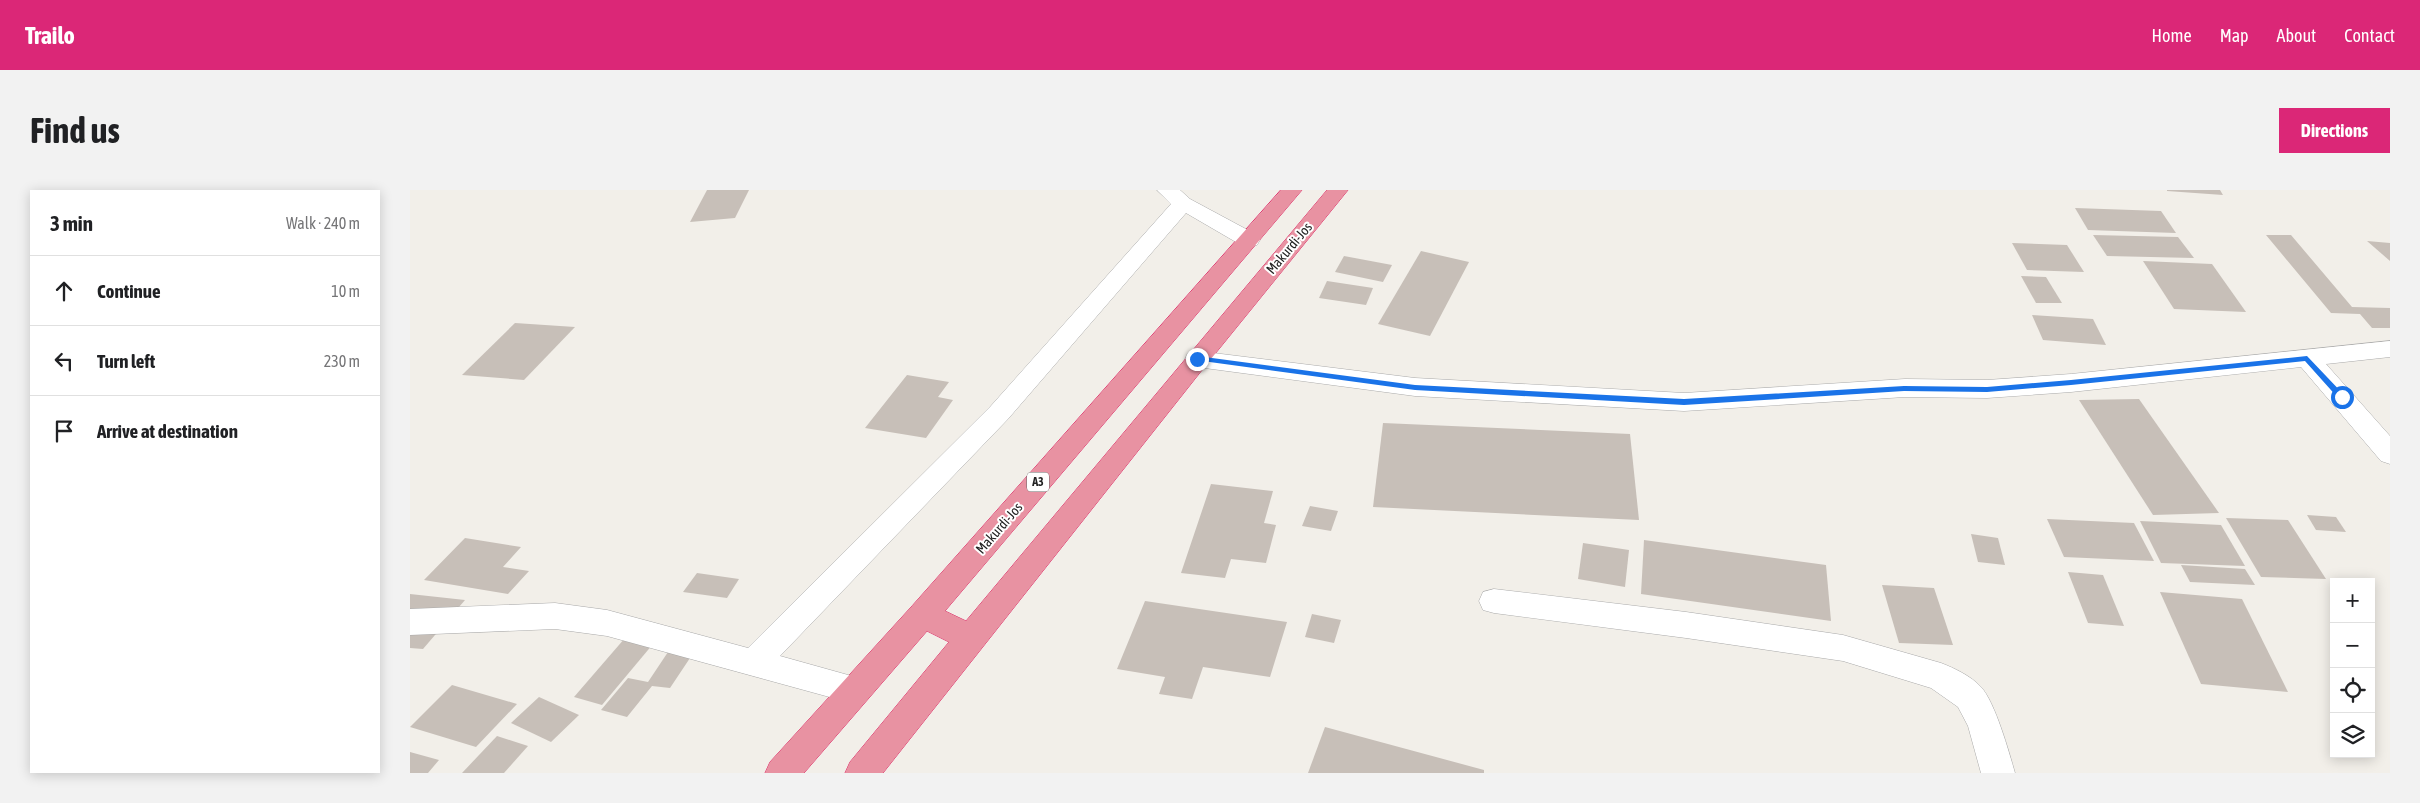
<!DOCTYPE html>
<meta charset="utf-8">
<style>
body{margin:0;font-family:"Asap Condensed",sans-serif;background:#f2f2f2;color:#202124}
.controls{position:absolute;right:15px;bottom:15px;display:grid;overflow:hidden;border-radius:0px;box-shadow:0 2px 12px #0003}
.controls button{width:45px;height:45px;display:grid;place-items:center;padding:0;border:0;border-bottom:1px solid #e0e0e0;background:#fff;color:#202124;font:25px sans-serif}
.stop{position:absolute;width:15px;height:15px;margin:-11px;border:4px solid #1a73e8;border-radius:50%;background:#fff}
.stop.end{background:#1a73e8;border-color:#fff;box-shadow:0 1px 5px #0008}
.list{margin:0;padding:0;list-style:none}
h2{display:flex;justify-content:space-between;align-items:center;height:65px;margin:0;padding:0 20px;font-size:21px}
h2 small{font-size:16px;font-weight:400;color:#757577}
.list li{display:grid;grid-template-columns:32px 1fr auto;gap:15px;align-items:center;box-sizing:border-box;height:70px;padding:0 20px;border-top:1px solid #e0e0e0}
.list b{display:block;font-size:19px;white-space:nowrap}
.list em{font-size:16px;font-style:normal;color:#757577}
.icon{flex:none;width:28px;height:28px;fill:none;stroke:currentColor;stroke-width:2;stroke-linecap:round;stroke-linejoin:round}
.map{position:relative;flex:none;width:1980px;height:583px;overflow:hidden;border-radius:0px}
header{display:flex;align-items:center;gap:30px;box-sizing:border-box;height:70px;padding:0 25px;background:#db2777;color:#fff}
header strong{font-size:24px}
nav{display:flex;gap:28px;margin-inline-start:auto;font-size:18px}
.intro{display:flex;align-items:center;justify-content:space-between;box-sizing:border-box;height:120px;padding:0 30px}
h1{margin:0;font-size:35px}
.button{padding:12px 22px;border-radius:0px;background:#db2777;color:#fff;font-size:18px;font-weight:700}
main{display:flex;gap:30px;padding:0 30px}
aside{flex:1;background:#fff;border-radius:0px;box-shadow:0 2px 12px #0003}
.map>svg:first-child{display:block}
.building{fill:#c7bfb8}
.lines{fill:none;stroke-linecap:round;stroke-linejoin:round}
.minor-casing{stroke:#a9a9a9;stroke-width:1}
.highway-casing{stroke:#dc2a67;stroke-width:1}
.minor{fill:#fff;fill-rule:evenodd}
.highway{fill:#e892a2;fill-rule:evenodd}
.route{fill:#1a73e8}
.labels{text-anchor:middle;stroke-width:4;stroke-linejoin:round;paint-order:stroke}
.shield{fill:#fff;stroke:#646464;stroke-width:1}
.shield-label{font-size:12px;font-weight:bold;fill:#222}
.street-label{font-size:14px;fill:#222;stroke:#fff}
</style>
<header>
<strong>Trailo</strong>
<nav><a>Home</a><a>Map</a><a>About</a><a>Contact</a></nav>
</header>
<div class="intro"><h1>Find us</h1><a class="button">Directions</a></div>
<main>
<aside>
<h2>3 min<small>Walk · 240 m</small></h2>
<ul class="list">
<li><svg class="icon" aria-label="ahead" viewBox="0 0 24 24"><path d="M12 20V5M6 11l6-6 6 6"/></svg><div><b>Continue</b></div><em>10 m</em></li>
<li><svg class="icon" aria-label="left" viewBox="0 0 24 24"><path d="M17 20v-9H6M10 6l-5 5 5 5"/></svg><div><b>Turn left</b></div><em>230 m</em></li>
<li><svg class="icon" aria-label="arrive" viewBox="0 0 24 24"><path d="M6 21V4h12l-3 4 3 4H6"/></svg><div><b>Arrive at destination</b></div></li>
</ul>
</aside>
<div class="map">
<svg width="1980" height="583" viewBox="0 0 1980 583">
<rect width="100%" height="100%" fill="#f2efe9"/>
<g class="building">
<polygon points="297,0 339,0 325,28 280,32"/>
<polygon points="1757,0 1810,0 1813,5 1757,1"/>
<polygon points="1665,18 1751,21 1766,43 1678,40"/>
<polygon points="1683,45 1768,47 1784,68 1697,66"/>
<polygon points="1856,45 1881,45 1942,117 1980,118 1980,138 1962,138 1950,124 1921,123"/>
<polygon points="1957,51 1980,53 1980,71"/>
<polygon points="1602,53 1657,55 1674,82 1617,80"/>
<polygon points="1011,61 1059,72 1020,146 968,134"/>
<polygon points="934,66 982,75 973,92 925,82"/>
<polygon points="1733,71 1802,74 1836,122 1764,119"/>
<polygon points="1611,86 1636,87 1652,113 1626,113"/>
<polygon points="917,91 963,98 956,115 909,108"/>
<polygon points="1622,125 1683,129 1696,155 1633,150"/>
<polygon points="105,133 165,137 114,190 52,185"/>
<polygon points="497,185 539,192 528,207 543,210 516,248 455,238"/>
<polygon points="1729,209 1809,323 1743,325 1669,210"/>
<polygon points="973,233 1220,244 1229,330 963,317"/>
<polygon points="801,294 863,301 854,333 866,335 856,373 821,369 815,388 771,383"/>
<polygon points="900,316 928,321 921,341 892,336"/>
<polygon points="1897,325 1926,327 1936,342 1906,340"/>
<polygon points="1816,328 1878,330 1916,389 1851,387"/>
<polygon points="1637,329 1724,333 1744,371 1654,367"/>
<polygon points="1730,331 1811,335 1835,376 1751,373"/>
<polygon points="1561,344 1588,348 1595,375 1568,372"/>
<polygon points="55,348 111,357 93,377 119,381 98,404 14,390"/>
<polygon points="1234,350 1416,375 1421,431 1231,404"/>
<polygon points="1173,353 1219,360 1215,397 1168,389"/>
<polygon points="1771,375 1835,379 1845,395 1780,392"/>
<polygon points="1658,382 1693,385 1714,436 1678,433"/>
<polygon points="287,383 329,389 317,408 273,402"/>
<polygon points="1472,395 1524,398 1543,455 1489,453"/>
<polygon points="1750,402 1832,409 1878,502 1791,494"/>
<polygon points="0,404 55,410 13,459 0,458"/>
<polygon points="735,411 877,432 860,487 793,477 782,509 749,504 755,487 707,479"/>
<polygon points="902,424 931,430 924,453 895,447"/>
<polygon points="215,448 243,454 192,515 164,507"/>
<polygon points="260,459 284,462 260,498 242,496 217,527 191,520 218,488 238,492"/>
<polygon points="42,495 107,514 66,557 0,537"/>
<polygon points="129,507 169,525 141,552 101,533"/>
<polygon points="915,537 1074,580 1074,583 898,583"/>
<polygon points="87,546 118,556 94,583 52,583"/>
<polygon points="0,562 29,570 18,583 0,583"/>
</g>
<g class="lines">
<g class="minor-casing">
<g id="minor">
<polygon points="747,0 770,0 780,9 847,45 850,50 847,55 839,57 831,55 776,23 598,229 370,466 456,490 461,500 456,510 445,514 197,446 145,439 0,445 0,419 145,413 197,420 338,458 580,217 761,14"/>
<polygon points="1980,151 1980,167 1916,174 1980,246 1980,274 1971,271 1891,177 1661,202 1577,208 1495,207 1274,221 1005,206 787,177 778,175 775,169 778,163 787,161 1005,188 1274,203 1495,189 1577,190 1661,184"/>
<path d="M1084 399 1276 422 1433 445 1531 473C1544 478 1561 486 1571 497 1585 512 1599 562 1605 583H1571L1558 536 1548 517 1521 498 1433 471 1276 448 1084 423 1073 420 1069 411 1073 402Z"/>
</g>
</g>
<g class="highway-casing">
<polygon id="highway" points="871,0 892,0 535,421 556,431 917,0 938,0 796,175 473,583 435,583 440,572 539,452 517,441 394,583 355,583 360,572 502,416"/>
</g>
<use href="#minor" class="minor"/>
<use href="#highway" class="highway"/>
</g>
<polygon class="route" points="787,166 1005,195 1274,209 1494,196 1577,197 1661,190 1897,166 1936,207 1929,209 1895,171 1661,195 1577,202 1494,201 1274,215 1005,200 785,170 785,167"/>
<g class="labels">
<rect class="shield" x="617" y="282.5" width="22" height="19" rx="4"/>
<g class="shield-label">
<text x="628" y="296">A3</text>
</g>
<g class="street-label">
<text transform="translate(879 58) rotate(-50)" y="5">Makurdi-Jos</text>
<text transform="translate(589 338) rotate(-49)" y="5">Makurdi-Jos</text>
</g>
</g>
</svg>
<div class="controls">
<button>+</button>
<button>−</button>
<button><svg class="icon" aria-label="locate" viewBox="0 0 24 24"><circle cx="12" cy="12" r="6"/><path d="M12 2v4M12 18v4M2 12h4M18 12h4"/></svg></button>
<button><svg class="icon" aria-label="layers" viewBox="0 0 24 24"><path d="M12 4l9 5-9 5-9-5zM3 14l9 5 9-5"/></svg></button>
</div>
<div class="stop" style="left:1932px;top:207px"></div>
<div class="stop end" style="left:787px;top:169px"></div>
</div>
</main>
